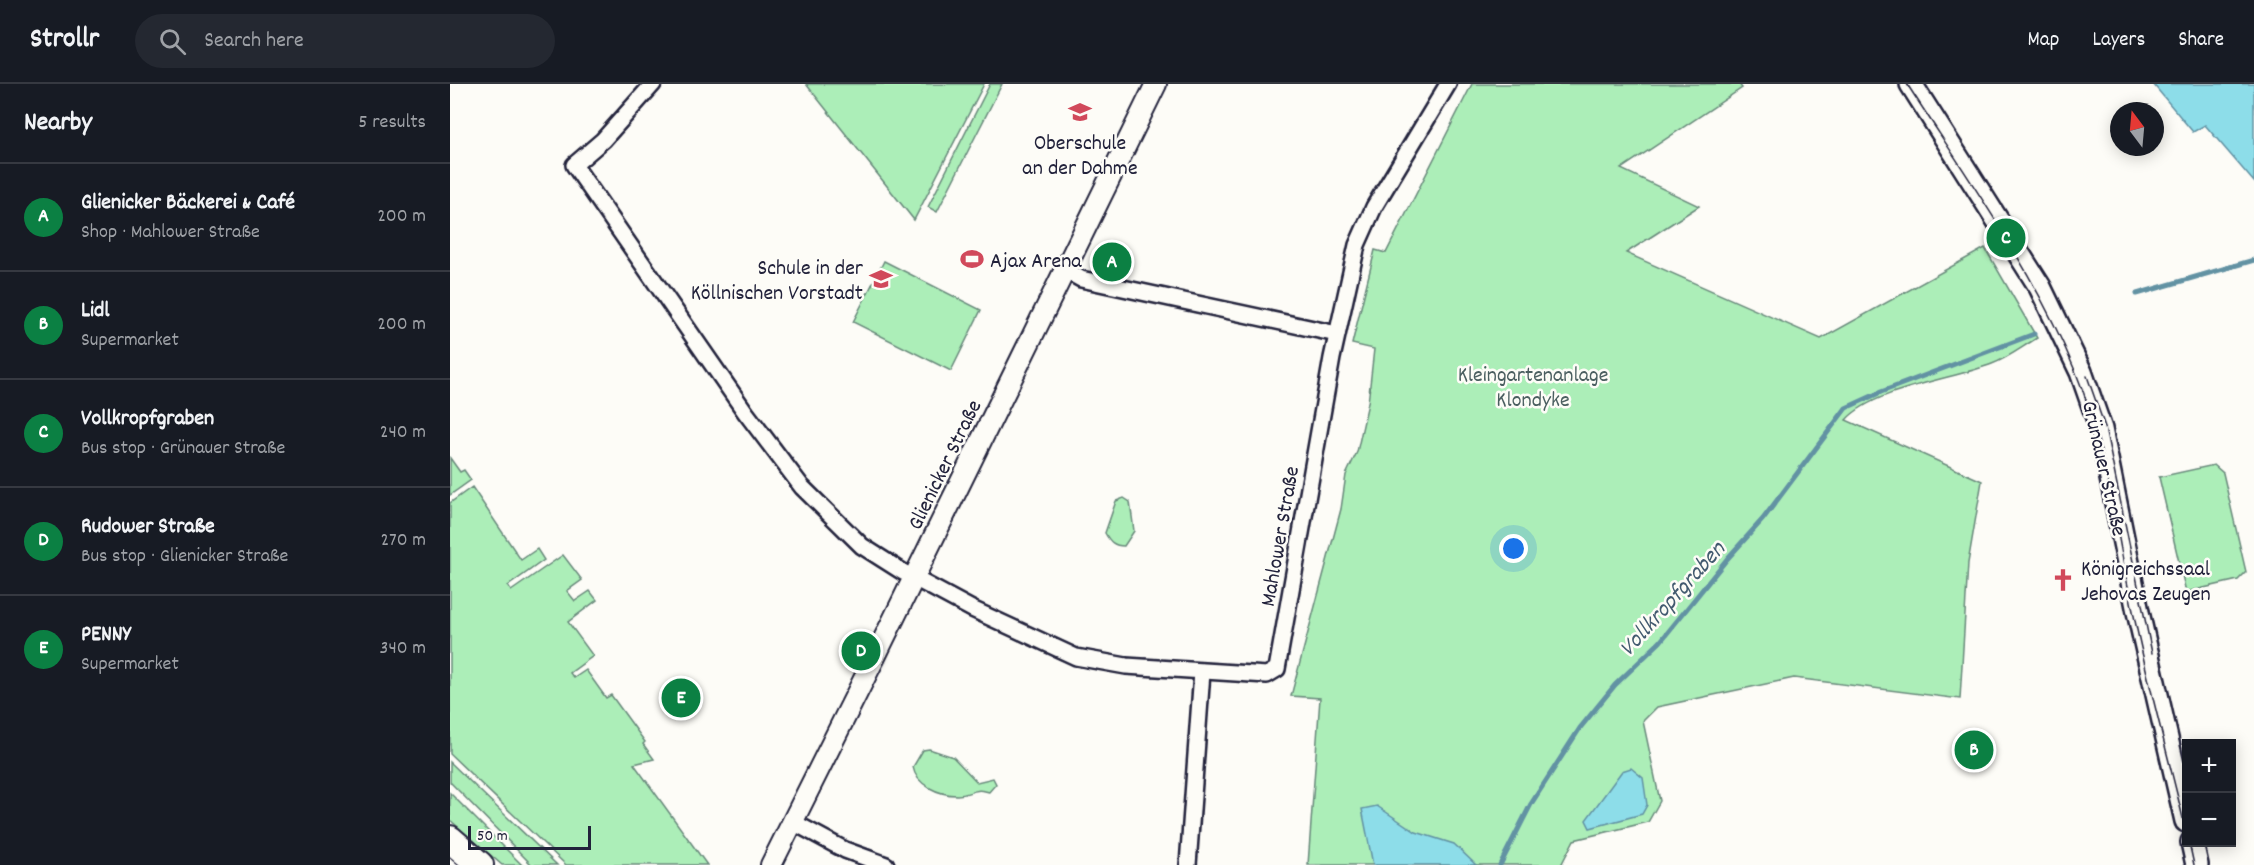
<!DOCTYPE html>
<meta charset="utf-8">
<style>
body{margin:0;font-family:Dekko,sans-serif;background:#242831;color:#f1f3f6}
.controls{position:absolute;right:18px;bottom:18px;display:grid;overflow:hidden;border-radius:0px;box-shadow:0 3px 15px #0003}
.controls button{width:54px;height:54px;display:grid;place-items:center;padding:0;border:0;border-bottom:2px solid #363941;background:#171b24;color:#f1f3f6;font:30px sans-serif}
.compass{position:absolute;left:1660px;top:18px;width:54px;height:54px;border-radius:50%;background:#171b24;box-shadow:0 3px 15px #0003;rotate:344deg}
.scale{position:absolute;left:18px;bottom:15px;width:123px;box-sizing:border-box;padding-left:6px;border:3px solid #22223b;border-top:0;font-size:16px;line-height:21px;white-space:nowrap;color:#22223b;-webkit-text-stroke:4px #fdfcf7;paint-order:stroke}
.you{position:absolute;left:1064px;top:465px;width:21px;height:21px;margin:-15px;border:4px solid #fff;border-radius:50%;background:#1a73e8;box-shadow:0 0 0 9px #1a73e833}
.badge{display:grid;place-items:center;width:39px;height:39px;border-radius:50%;background:#0b8043;color:#fff;font-size:20px;font-weight:700}
.pin{position:absolute;translate:-50% -50%;border:3px solid #fff;box-shadow:0 2px 6px #0006}
.list{margin:0;padding:0;list-style:none}
h2{display:flex;justify-content:space-between;align-items:center;height:78px;margin:0;padding:0 24px;font-size:26px}
h2 small{font-size:20px;font-weight:400;color:#9ea1a6}
.list li{display:grid;grid-template-columns:39px 1fr auto;gap:18px;align-items:center;box-sizing:border-box;height:108px;padding:0 24px;border-top:2px solid #363941}
.list b{display:block;font-size:22px;white-space:nowrap}
.list p{margin:0;font-size:20px;white-space:nowrap;color:#9ea1a6}
.list em{font-size:20px;font-style:normal;color:#9ea1a6}
.icon{flex:none;width:33px;height:33px;fill:none;stroke:currentColor;stroke-width:2;stroke-linecap:round;stroke-linejoin:round}
.map{position:relative;flex:none;width:1804px;height:781px;overflow:hidden}
header{display:flex;align-items:center;gap:36px;box-sizing:border-box;height:84px;padding:0 30px;background:#171b24;border-bottom:2px solid #363941}
header strong{font-size:28px}
nav{display:flex;gap:33px;margin-inline-start:auto;font-size:21px}
.search{width:420px;height:54px;background:#242831;display:flex;align-items:center;gap:15px;box-sizing:border-box;padding:0 21px;border-radius:33px;color:#9ea1a6;font-size:22px}
main{display:flex}
aside{flex:1;background:#171b24}
.map>svg:first-child{display:block}
.green{fill:#aceeb8;stroke:#67887a;stroke-width:1.5}
.water{fill:#8ddde9;stroke:#6292a3;stroke-width:1.5}
.lines{fill:none;stroke-linecap:round;stroke-linejoin:round}
.stream{stroke:#6292a3;stroke-width:5}
.minor-casing{stroke:#22223b;stroke-width:20}
.tertiary-casing{stroke:#22223b;stroke-width:24}
.secondary-casing{stroke:#22223b;stroke-width:26}
.trunk-casing{stroke:#22223b;stroke-width:30}
.minor{stroke:#fdfcf7;stroke-width:15}
.tertiary{stroke:#fdfcf7;stroke-width:20}
.secondary{stroke:#fdfcf7;stroke-width:21}
.trunk{stroke:#fdfcf7;stroke-width:26}
.tram{stroke:#22223b;stroke-width:1.5}
.labels{text-anchor:middle;stroke-width:5;stroke-linejoin:round;paint-order:stroke}
.poi-label{font-size:22px;fill:#22223b;stroke:#fdfcf7;text-anchor:start}
.park-label{font-size:22px;fill:#4b5f60;stroke:#fdfcf7}
.street-label{font-size:22px;fill:#22223b;stroke:#fdfcf7}
.water-label{font-size:24px;font-style:italic;fill:#425a6f;stroke:#fdfcf7}
</style>
<header>
<strong>Strollr</strong>
<div class="search"><svg class="icon" aria-label="search" viewBox="0 0 24 24"><circle cx="10" cy="10" r="6"/><path d="M15 15l6 6"/></svg>Search here</div>
<nav><a>Map</a><a>Layers</a><a>Share</a></nav>
</header>
<main>
<aside>
<h2>Nearby<small>5 results</small></h2>
<ul class="list">
<li><span class="badge">A</span><div><b>Glienicker Bäckerei &amp; Café</b><p>Shop · Mahlower Straße</p></div><em>200 m</em></li>
<li><span class="badge">B</span><div><b>Lidl</b><p>Supermarket</p></div><em>200 m</em></li>
<li><span class="badge">C</span><div><b>Vollkropfgraben</b><p>Bus stop · Grünauer Straße</p></div><em>240 m</em></li>
<li><span class="badge">D</span><div><b>Rudower Straße</b><p>Bus stop · Glienicker Straße</p></div><em>270 m</em></li>
<li><span class="badge">E</span><div><b>PENNY</b><p>Supermarket</p></div><em>340 m</em></li>
</ul>
</aside>
<div class="map">
<svg width="1804" height="781" viewBox="0 0 1804 781">
<rect width="100%" height="100%" fill="#fdfcf7"/>
<filter id="ink" filterUnits="userSpaceOnUse"><feTurbulence type="fractalNoise" baseFrequency=".0167" numOctaves="2"/><feDisplacementMap in="SourceGraphic" scale="12" xChannelSelector="R" yChannelSelector="G"/><feConvolveMatrix kernelMatrix="1 2 1 2 8 2 1 2 1" color-interpolation-filters="sRGB"/></filter>
<g filter="url(#ink)">
<g class="green">
<polygon points="356,0 534,0 464,136"/>
<polygon points="540,0 552,0 487,128 478,123"/>
<path d="M1022 0H1289L1292 4 1171 85 1249 122 1176 169 1371 255 1535 164 1587 254C1572 263 1558 274 1542 280 1503 295 1423 305 1396 336L1532 397 1518 479 1510 615 1344 594 1207 623 1193 637 1210 717 1198 738 1124 756 1111 781H858L870 614 841 612 891 425 896 391 907 368 918 319 924 265 902 260 925 166 936 169Z"/>
<polygon points="434,177 531,226 501,287 403,238"/>
<polygon points="0,374 10,388 14,386 21,396 0,411"/>
<polygon points="1764,381 1773,389 1796,488 1788,496 1736,508 1709,393"/>
<polygon points="22,403 71,476 87,465 94,476 58,502 61,507 113,471 132,496 117,507 125,517 140,507 147,516 118,538 143,572 120,589 124,594 136,586 156,614 161,611 195,658 193,660 204,675 184,680 257,781 116,781 0,670 0,419"/>
<path d="M674 414 680 418 684 447 674 462C664 462 660 458 655 449L666 417Z"/>
<path d="M479 665 503 673 527 698 543 694 546 700 539 708C522 703 522 711 507 711 489 711 466 701 463 683L473 666Z"/>
<polygon points="0,678 107,781 82,781 0,698"/>
<polygon points="0,709 72,781 52,781 0,736"/>
</g>
<g class="water">
<polygon points="1703,0 1804,0 1804,98 1755,41 1743,48"/>
<polygon points="1181,684 1193,694 1197,721 1192,730 1140,744 1136,736 1172,687"/>
<polygon points="927,722 966,748 1004,760 1026,781 923,781 912,725"/>
</g>
<g class="lines">
<g class="stream">
<polyline points="1687,210 1804,176"/>
<polyline points="1050,781 1081,720 1130,644 1165,601 1210,558 1277,475 1313,435 1396,324 1431,308 1584,250"/>
</g>
<g class="minor-casing">
<g id="minor">
<polyline points="203,0 153,56 124,81 296,329 352,403 412,462 453,488 522,525 626,573 676,582 817,591 827,585 882,274 907,161 924,123 998,0"/>
<polyline points="615,186 631,195 887,250"/>
<polyline points="343,738 395,766 436,781"/>
<polyline points="738,781 752,588"/>
</g>
</g>
<g class="tertiary-casing">
<polyline id="tertiary" points="321,781 423,577 706,0"/>
</g>
<g class="secondary-casing">
<g id="secondary">
<polyline points="1461,0 1590,203 1631,288 1651,345 1688,528 1736,737"/>
<polyline points="1742,758 1747,781"/>
</g>
</g>
<g class="trunk-casing">
<polyline id="trunk" points="0,755 30,781"/>
</g>
<use href="#minor" class="minor"/>
<use href="#tertiary" class="tertiary"/>
<use href="#secondary" class="secondary"/>
<use href="#trunk" class="trunk"/>
<g class="tram">
<path d="M1457 0C1517 93 1584 186 1626 289 1657 364 1666 448 1683 527 1698 601 1719 674 1736 747"/>
<polyline points="1637,292 1655,343 1702,569"/>
<polyline points="1739,758 1744,781"/>
</g>
</g>
</g>
<defs>
<g id="school-bare" transform="scale(1.8)"><path d="M0-5L7-2L0 1L-7-2ZM-4 1L0 2.5L4 1V4Q0 6-4 4Z" fill="#d1495b" stroke="#fdfcf7" stroke-width="2.5" paint-order="stroke"/></g>
<g id="stadium-bare" transform="scale(1.8)"><path d="M0-5a6.5 5 0 1 0 0 10a6.5 5 0 1 0 0-10ZM-3.5-1.8h7v3.6h-7Z" fill="#d1495b" stroke="#fdfcf7" stroke-width="2.5" paint-order="stroke"/></g>
<g id="church-bare" transform="scale(1.8)"><path d="M-1.2-6h2.4v3.5h3.3v2.4h-3.3V6h-2.4V-.1h-3.3v-2.4h3.3Z" fill="#d1495b" stroke="#fdfcf7" stroke-width="2.5" paint-order="stroke"/></g>
</defs>
<g fill-rule="evenodd">
<use href="#school-bare" x="630" y="28"/>
<use href="#stadium-bare" x="522" y="175"/>
<use href="#school-bare" x="431" y="195"/>
<use href="#church-bare" x="1613" y="496"/>
</g>
<g class="labels">
<g class="poi-label">
<text x="630" y="65" text-anchor="middle">Oberschule<tspan x="630" dy="25">an der Dahme</tspan></text>
<text x="540" y="183">Ajax Arena</text>
<text x="413" y="190" text-anchor="end">Schule in der<tspan x="413" dy="25">Köllnischen Vorstadt</tspan></text>
<text x="1631" y="491">Königreichssaal<tspan x="1631" dy="25">Jehovas Zeugen</tspan></text>
</g>
<g class="park-label">
<text x="1083" y="297">Kleingartenanlage<tspan x="1083" dy="25">Klondyke</tspan></text>
</g>
<g class="street-label">
<text transform="translate(493 380) rotate(-64)" y="8">Glienicker Straße</text>
<text transform="translate(1656 384) rotate(77)" y="8">Grünauer Straße</text>
<text transform="translate(828 452) rotate(-80)" y="8">Mahlower Straße</text>
</g>
<g class="water-label">
<text transform="translate(1221 514) rotate(-48)" y="8">Vollkropfgraben</text>
</g>
</g>
</svg>
<div class="controls">
<button>+</button>
<button>−</button>
</div>
<svg class="compass" viewBox="-18 -18 36 36"><path d="M0-13l5 13h-10z" fill="#e53935"/><path d="M0 13l5-13h-10z" fill="#9ea1a6"/></svg>
<div class="scale">50 m</div>
<div class="you"></div>
<div class="pin badge" style="left:662px;top:178px">A</div>
<div class="pin badge" style="left:1524px;top:666px">B</div>
<div class="pin badge" style="left:1556px;top:154px">C</div>
<div class="pin badge" style="left:411px;top:567px">D</div>
<div class="pin badge" style="left:231px;top:614px">E</div>
</div>
</main>
